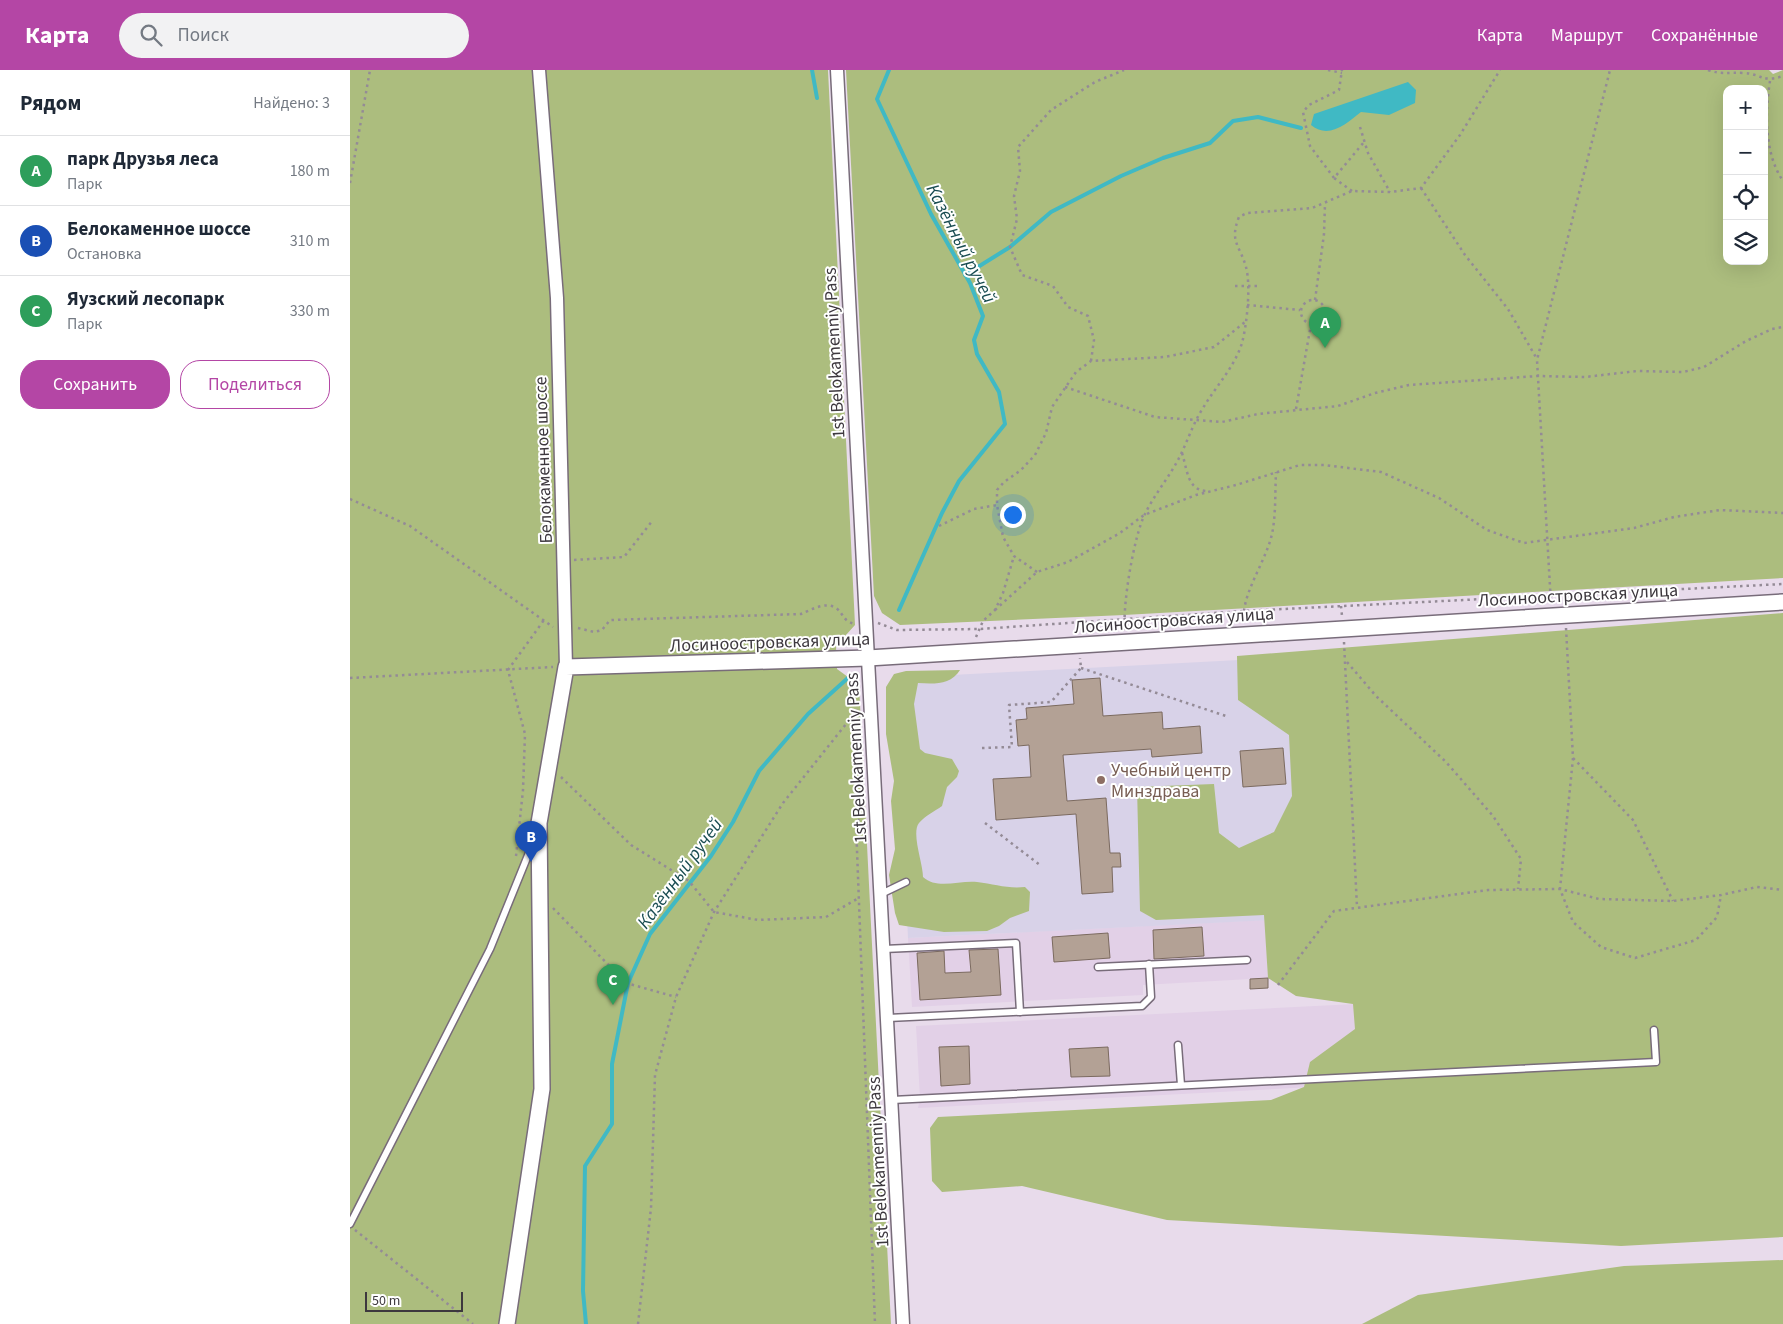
<!DOCTYPE html>
<html lang="ru">
<meta charset="utf-8">
<style>
body{margin:0;font-family:"Source Sans 3",sans-serif;background:#f2f2f3;color:#1f2937}
.controls{position:absolute;right:15px;top:15px;display:grid;overflow:hidden;border-radius:10px;box-shadow:0 5px 20px #0002}
.controls button{width:45px;height:45px;display:grid;place-items:center;padding:0;border:0;border-bottom:1px solid #e0e1e3;background:#fff;color:#1f2937;font:25px sans-serif}
.scale{position:absolute;left:15px;bottom:12px;width:98px;box-sizing:border-box;padding-left:5px;border:2px solid #3d383e;border-top:0;font-size:14px;line-height:18px;white-space:nowrap;color:#3d383e;-webkit-text-stroke:4px #fff;paint-order:stroke}
.you{position:absolute;left:662px;top:444px;width:18px;height:18px;margin:-12px;border:4px solid #fff;border-radius:50%;background:#1a73e8;box-shadow:0 0 0 8px #1a73e833}
.badge{display:grid;place-items:center;width:32px;height:32px;border-radius:50%;background:#b446a5;color:#fff;font-size:16px;font-weight:700}
.pin{position:absolute;translate:-50% -41px;filter:drop-shadow(0 1px 2px #0008)}
.pin::after{content:'';position:absolute;top:26px;width:18px;height:15px;background:inherit;clip-path:polygon(0 0,100% 0,50% 100%)}
.list{margin:0;padding:0;list-style:none}
h2{display:flex;justify-content:space-between;align-items:center;height:65px;margin:0;padding:0 20px;font-size:21px}
h2 small{font-size:16px;font-weight:400;color:#747a83}
.list li{display:grid;grid-template-columns:32px 1fr auto;gap:15px;align-items:center;box-sizing:border-box;height:70px;padding:0 20px;border-top:1px solid #e0e1e3}
.list b{display:block;font-size:19px;white-space:nowrap}
.list p{margin:0;font-size:16px;white-space:nowrap;color:#747a83}
.list em{font-size:16px;font-style:normal;color:#747a83}
.actions{display:flex;gap:10px;padding:15px 20px}
.actions a{flex:1;padding:11px 0;border:1px solid #b446a5;border-radius:20px;text-align:center;font-size:18px;color:#b446a5}
.actions .main{background:#b446a5;color:#fff}
.icon{flex:none;width:28px;height:28px;fill:none;stroke:currentColor;stroke-width:2;stroke-linecap:round;stroke-linejoin:round}
.map{position:relative;flex:none;width:1433px;height:1254px;overflow:hidden}
header{display:flex;align-items:center;gap:30px;box-sizing:border-box;height:70px;padding:0 25px;background:#b446a5;color:#fff}
header strong{font-size:24px}
nav{display:flex;gap:28px;margin-inline-start:auto;font-size:18px}
.search{width:350px;height:45px;background:#f2f2f3;display:flex;align-items:center;gap:12px;box-sizing:border-box;padding:0 18px;border-radius:28px;color:#747a83;font-size:19px}
main{display:flex}
aside{flex:1;background:#fff}
.map>svg:first-child{display:block}
.built{fill:#e2d0e7}
.education{fill:#d8d2e8}
.green{fill:#acbd7e;fill-rule:evenodd}
.water{fill:#40b9c4}
.lines{fill:none;stroke-linecap:round;stroke-linejoin:round}
.stream{stroke:#40b9c4;stroke-width:4}
.building{fill:#b3a195;stroke:#7b6a5f}
.service-casing{stroke:#786c7a;stroke-width:9}
.minor-casing{stroke:#786c7a;stroke-width:15}
.tertiary-casing{stroke:#786c7a;stroke-width:18}
.path{stroke:#948b96;stroke-width:2.5;stroke-dasharray:2.5 4;stroke-linecap:butt}
.service{stroke:#fff;stroke-width:6}
.minor{stroke:#fff;stroke-width:12}
.tertiary{stroke:#fff;stroke-width:15}
.education-dot{fill:#8d6e63;stroke:#fff;stroke-width:2}
.labels{text-anchor:middle;stroke-width:4;stroke-linejoin:round;paint-order:stroke}
.street-label{font-size:18px;fill:#3d383e;stroke:#fff}
.education-label{font-size:18px;fill:#785e54;stroke:#fff;text-anchor:start}
.water-label{font-size:19px;font-style:italic;fill:#194c51;stroke:#fff}
</style>
<header>
<strong>Карта</strong>
<div class="search"><svg class="icon" aria-label="search" viewBox="0 0 24 24"><circle cx="10" cy="10" r="6"/><path d="M15 15l6 6"/></svg>Поиск</div>
<nav><a>Карта</a><a>Маршрут</a><a>Сохранённые</a></nav>
</header>
<main>
<aside>
<h2>Рядом<small>Найдено: 3</small></h2>
<ul class="list">
<li><span class="badge" style="background:#2e9e5b">A</span><div><b>парк Друзья леса</b><p>Парк</p></div><em>180 m</em></li>
<li><span class="badge" style="background:#1a4fb4">B</span><div><b>Белокаменное шоссе</b><p>Остановка</p></div><em>310 m</em></li>
<li><span class="badge" style="background:#2e9e5b">C</span><div><b>Яузский лесопарк</b><p>Парк</p></div><em>330 m</em></li>
</ul>
<div class="actions"><a class="main">Сохранить</a><a>Поделиться</a></div>
</aside>
<div class="map">
<svg width="1433" height="1254" viewBox="0 0 1433 1254">
<rect width="100%" height="100%" fill="#e8dbeb"/>
<g class="built">
<polygon points="915,850 918,908 793,915 793,925 562,937 558,868"/>
<polygon points="1364,916 1361,996 568,1038 570,1028 566,956"/>
</g>
<polygon class="education" points="946,587 960,848 558,868 545,608"/>
<g class="green">
<polygon points="0,0 478,0 505,555 486,576 487,599 509,615 541,1254 0,1254"/>
<path d="M496 0H1419L1423 4 1433 0V508L774 545 550 555 532 543 524 526ZM1377 19H1414V191H1377Z"/>
<polygon points="1433,543 1433,1167 1271,1176 817,1150 672,1116 592,1122 582,1111 580,1058 588,1047 921,1030 954,1017 960,992 1005,959 1003,934 946,926 918,908 914,845 806,850 790,841 787,717 864,714 869,763 889,778 924,762 942,726 939,665 888,630 887,586"/>
<path d="M610 600C601 615 584 614 568 613L564 634 570 679 575 683 602 689 609 701 607 707 597 717 592 736C585 741 575 746 569 753 561 763 573 793 573 807 587 820 610 810 627 812 644 814 658 819 675 817L680 822 679 841 660 848 649 856 637 861 594 862 549 855 545 843 539 805 545 779 541 731 544 711 536 664V617L544 604 556 601Z"/>
<polygon points="1433,1190 1433,1254 1012,1254 1068,1225 1274,1196"/>
</g>
<path class="water" d="M1058 12 1066 20 1065 33 1039 45 1011 42C997 53 979 70 961 55L964 44Z"/>
<g class="lines">
<g class="stream">
<polyline points="462,0 467,28"/>
<polyline points="539,0 527,29 581,144 620,213 633,246 624,270 627,284 649,322 655,354 609,411 592,443 549,540"/>
<polyline points="615,205 660,177 701,142 771,106 813,88 860,73 883,51 908,47 951,58"/>
<polyline points="236,1254 233,1221 235,1096 262,1054 262,994 278,913 300,864 361,786 383,752 409,701 458,644 499,607"/>
</g>
</g>
<g class="building">
<polygon points="750,608 753,646 812,642 813,659 850,656 852,683 802,687 801,679 713,685 717,731 756,728 760,783 770,783 771,797 762,797 763,822 732,824 726,744 646,750 643,709 681,707 679,675 668,676 666,650 677,649 676,638 724,634 722,610"/>
<polygon points="933,678 936,714 893,717 890,681"/>
<polygon points="852,857 854,886 804,889 803,860"/>
<polygon points="758,863 760,888 704,892 702,867"/>
<polygon points="648,879 651,925 570,930 567,883 594,881 595,903 621,902 619,880"/>
<polygon points="918,908 918,918 900,919 900,909"/>
<polygon points="619,976 620,1014 591,1016 589,977"/>
<polygon points="758,977 760,1006 721,1007 719,979"/>
</g>
<g class="lines">
<g class="service-casing">
<g id="service">
<polyline points="531,824 556,812"/>
<polyline points="534,879 666,873 670,942"/>
<polyline points="748,897 897,890"/>
<polyline points="538,948 792,936 801,927 799,894"/>
<polyline points="828,975 831,1015"/>
<polyline points="542,1030 1306,992 1304,960"/>
<polyline points="0,1154 140,879 185,768"/>
</g>
</g>
<g class="minor-casing">
<g id="minor">
<polyline points="189,0 207,228 216,597"/>
<polyline points="487,0 553,1254"/>
</g>
</g>
<g class="tertiary-casing">
<polyline id="tertiary" points="157,1254 192,1019 189,753 216,597 518,588 1433,532"/>
</g>
<g class="path">
<polyline points="978,0 992,3"/>
<path d="M1358 0C1372 5 1379 2 1394 3 1412 4 1412 13 1433 6"/>
<path d="M1420 11C1415 42 1414 83 1433 111"/>
<polyline points="1010,57 1018,83 1040,122"/>
<polyline points="984,108 960,76 953,42 959,35 989,20 992,0"/>
<polyline points="0,113 20,0"/>
<polyline points="1071,118 1115,185 1158,239 1187,289"/>
<polyline points="1002,121 984,108 1014,72"/>
<polyline points="885,216 910,216"/>
<circle cx="963" cy="242" r="12"/>
<polyline points="965,230 974,164 975,134"/>
<polyline points="897,235 950,240"/>
<polyline points="741,291 744,270 738,246 718,237 703,216 672,205 660,177 667,149 664,126 670,101 668,77 701,40 745,12 774,0"/>
<polyline points="715,317 805,347 872,352 908,344 988,336 1025,323 1059,315 1188,306 1235,307 1287,301 1333,302 1354,297 1396,271 1422,259 1433,257"/>
<polyline points="946,339 961,254"/>
<path d="M832 383C837 398 837 420 856 421"/>
<polyline points="0,429 60,456 203,557"/>
<polyline points="589,456 624,439 647,435"/>
<polyline points="224,490 274,487 303,450"/>
<polyline points="687,502 664,486 653,467 647,435 647,420 654,412 671,400 685,385 696,363 702,337 726,302 741,291 815,287 864,277 895,252"/>
<polyline points="1201,534 1187,290 1260,0"/>
<polyline points="991,536 992,546"/>
<polyline points="645,540 687,502 718,492 770,463 794,445 846,425 886,415 950,395 974,395 1031,402 1089,428 1137,460 1174,473 1284,458 1324,447 1370,440 1433,443"/>
<path d="M894 541C897 516 916 490 922 464 926 445 925 422 926 402"/>
<polyline points="528,553 547,560 630,559 894,541 1433,514"/>
<path d="M228 558 244 562 252 560 260 550 451 544C461 540 475 531 486 538 494 544 492 550 504 554"/>
<polyline points="1216,558 1223,688 1210,819 1223,852 1251,877 1285,888 1346,870 1367,847 1371,825"/>
<path d="M775 560C772 537 784 465 795 444 805 423 822 404 832 382 839 367 844 352 853 338 866 316 884 298 892 273 897 254 901 216 896 197 890 175 879 172 889 147L897 143 962 138 1002 121 1040 122 1071 118 1110 65 1150 0"/>
<polyline points="626,567 633,551 645,540 653,523 664,486"/>
<polyline points="994,572 1007,837"/>
<polyline points="997,592 1026,626 1096,692 1143,746 1171,789 1168,819"/>
<polyline points="731,598 879,647"/>
<polyline points="0,608 203,597"/>
<polyline points="632,678 662,677 659,635 701,632 731,598 730,588"/>
<polyline points="1223,688 1283,750 1323,831"/>
<polyline points="211,707 281,775 339,811 364,842 408,850 476,847 507,829"/>
<polyline points="513,744 506,754 525,1254"/>
<polyline points="635,753 690,795"/>
<polyline points="166,786 173,720 175,664 158,600 194,550"/>
<polyline points="203,838 276,913 326,927"/>
<polyline points="928,915 984,841 1138,820 1210,819 1249,829 1323,831 1371,825 1407,817 1433,820"/>
<polyline points="5,1160 123,1254"/>
<polyline points="288,1254 301,1138 305,1005 326,927 364,842 433,733 508,639"/>
</g>
<use href="#service" class="service"/>
<use href="#minor" class="minor"/>
<use href="#tertiary" class="tertiary"/>
</g>
<circle class="education-dot" cx="751" cy="710" r="5"/>
<g class="labels">
<g class="street-label">
<text transform="translate(484 283) rotate(-93)" y="6">1st Belokamenniy Pass</text>
<text transform="translate(193 390) rotate(-92)" y="6">Белокаменное шоссе</text>
<text transform="translate(1228 525) rotate(-3)" y="6">Лосиноостровская улица</text>
<text transform="translate(824 550) rotate(-4)" y="6">Лосиноостровская улица</text>
<text transform="translate(420 572) rotate(-2)" y="6">Лосиноостровская улица</text>
<text transform="translate(506 688) rotate(-93)" y="6">1st Belokamenniy Pass</text>
<text transform="translate(528 1092) rotate(-93)" y="6">1st Belokamenniy Pass</text>
</g>
<g class="education-label">
<text x="761" y="706">Учебный центр<tspan x="761" dy="21">Минздрава</tspan></text>
</g>
<g class="water-label">
<text transform="translate(612 173) rotate(63)" y="7">Казённый ручей</text>
<text transform="translate(329 803) rotate(-54)" y="7">Казённый ручей</text>
</g>
</g>
</svg>
<div class="controls">
<button>+</button>
<button>−</button>
<button><svg class="icon" aria-label="locate" viewBox="0 0 24 24"><circle cx="12" cy="12" r="6"/><path d="M12 2v4M12 18v4M2 12h4M18 12h4"/></svg></button>
<button><svg class="icon" aria-label="layers" viewBox="0 0 24 24"><path d="M12 4l9 5-9 5-9-5zM3 14l9 5 9-5"/></svg></button>
</div>
<div class="scale">50 m</div>
<div class="you"></div>
<div class="pin badge" style="left:975px;top:278px;background:#2e9e5b">A</div>
<div class="pin badge" style="left:181px;top:792px;background:#1a4fb4">B</div>
<div class="pin badge" style="left:263px;top:935px;background:#2e9e5b">C</div>
</div>
</main>
